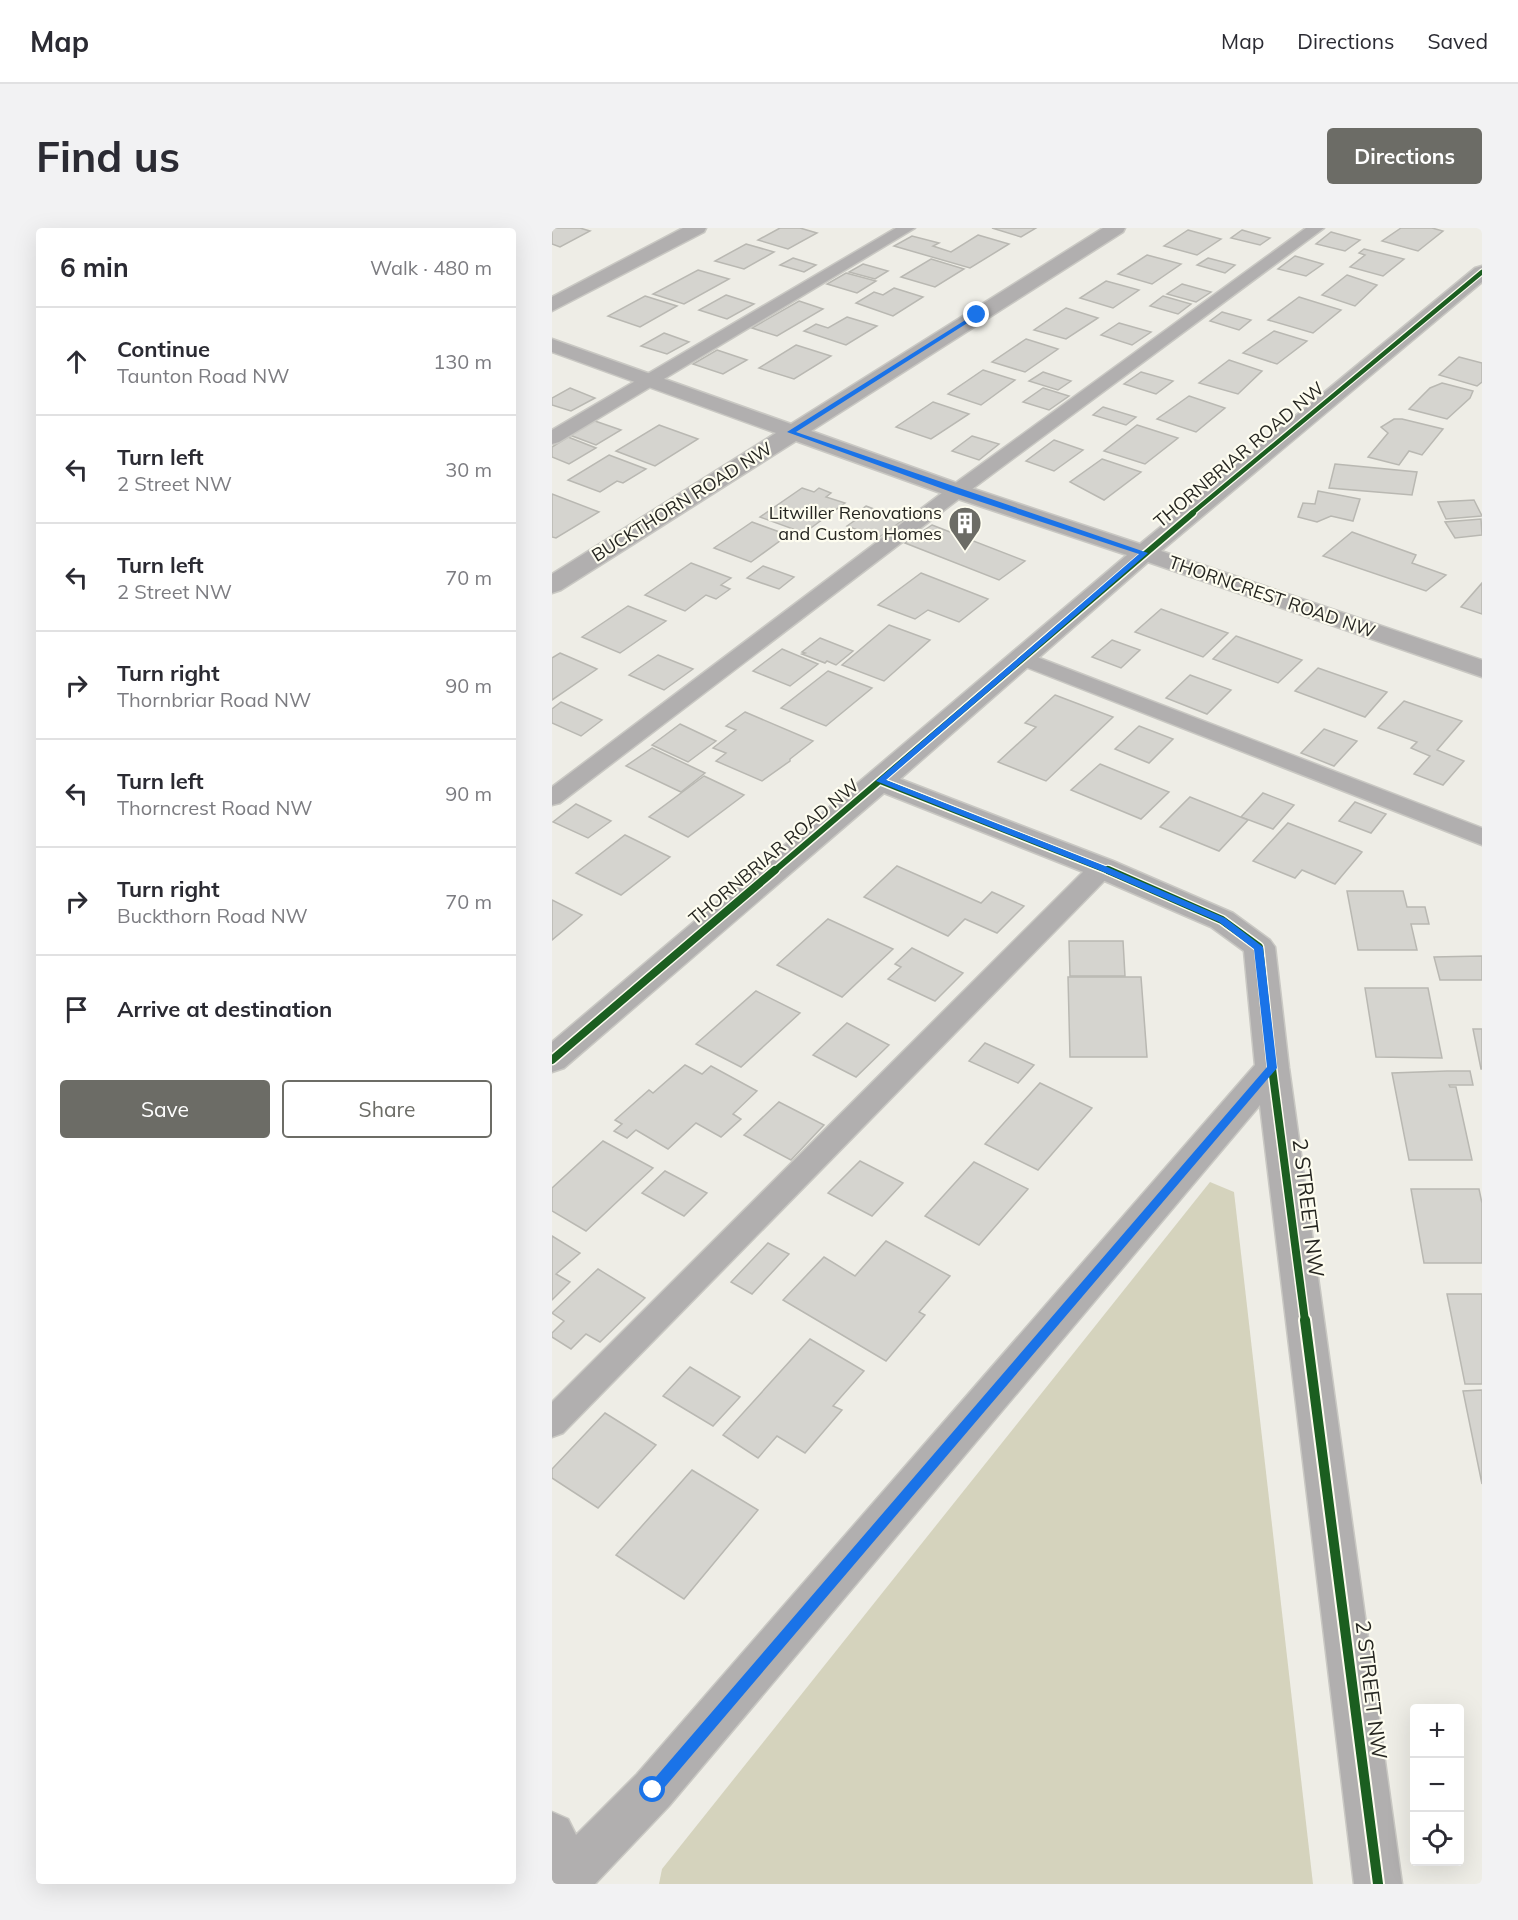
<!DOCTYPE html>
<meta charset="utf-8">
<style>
body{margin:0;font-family:Mulish,sans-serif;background:#f2f2f3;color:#2b2b33}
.controls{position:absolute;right:18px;bottom:18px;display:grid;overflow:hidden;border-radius:6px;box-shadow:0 6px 24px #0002}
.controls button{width:54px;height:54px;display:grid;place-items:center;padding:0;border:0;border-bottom:2px solid #e1e1e2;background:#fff;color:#2b2b33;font:30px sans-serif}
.stop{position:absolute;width:18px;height:18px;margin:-14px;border:4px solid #1a73e8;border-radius:50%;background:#fff}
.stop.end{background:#1a73e8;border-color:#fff;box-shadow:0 2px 6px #0008}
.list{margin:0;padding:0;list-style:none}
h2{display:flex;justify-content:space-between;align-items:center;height:78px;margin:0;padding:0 24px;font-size:26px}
h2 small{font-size:20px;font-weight:400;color:#7c7c81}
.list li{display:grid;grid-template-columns:39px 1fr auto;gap:18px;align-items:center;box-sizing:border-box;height:108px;padding:0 24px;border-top:2px solid #e1e1e2}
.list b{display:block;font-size:22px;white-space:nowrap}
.list p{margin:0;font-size:20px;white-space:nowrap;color:#7c7c81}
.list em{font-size:20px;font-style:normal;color:#7c7c81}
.actions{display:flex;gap:12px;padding:18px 24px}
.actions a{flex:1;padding:14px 0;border:2px solid #6c6c66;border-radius:6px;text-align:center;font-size:21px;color:#6c6c66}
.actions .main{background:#6c6c66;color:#fff}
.icon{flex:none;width:33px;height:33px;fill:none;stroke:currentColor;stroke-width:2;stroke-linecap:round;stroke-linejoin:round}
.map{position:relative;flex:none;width:930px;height:1656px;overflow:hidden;border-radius:6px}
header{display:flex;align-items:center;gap:36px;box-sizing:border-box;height:84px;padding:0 30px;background:#fff;border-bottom:2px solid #e1e1e2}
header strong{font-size:28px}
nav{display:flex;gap:33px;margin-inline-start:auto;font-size:21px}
.intro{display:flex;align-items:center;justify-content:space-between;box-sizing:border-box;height:144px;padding:0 36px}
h1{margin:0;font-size:42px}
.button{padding:15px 27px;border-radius:6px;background:#6c6c66;color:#fff;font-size:21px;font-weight:700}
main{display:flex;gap:36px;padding:0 36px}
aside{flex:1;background:#fff;border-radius:6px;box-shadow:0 6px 24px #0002}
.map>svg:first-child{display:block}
.green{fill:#d5d3bd}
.building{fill:#d5d4cf;stroke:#b9b8b2;stroke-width:1.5}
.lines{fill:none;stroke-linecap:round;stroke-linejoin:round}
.service-casing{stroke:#c9c8c3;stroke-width:3}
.minor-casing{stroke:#c9c8c3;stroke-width:3}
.service{fill:#b1afaf;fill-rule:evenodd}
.minor{fill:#b1afaf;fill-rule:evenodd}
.cycleway-far3-casing{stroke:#fefdf0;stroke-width:7}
.cycleway-far2-casing{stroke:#fefdf0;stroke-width:9}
.cycleway-far1-casing{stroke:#fefdf0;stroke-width:11}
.cycleway-casing{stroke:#fefdf0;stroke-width:14}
.cycleway-far3{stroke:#1b5e20;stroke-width:4.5}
.cycleway-far2{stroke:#1b5e20;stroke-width:6}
.cycleway-far1{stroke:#1b5e20;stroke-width:8}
.cycleway{stroke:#1b5e20;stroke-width:10}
.route{fill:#1a73e8}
.labels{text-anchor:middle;stroke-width:4.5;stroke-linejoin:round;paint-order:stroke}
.far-street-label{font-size:18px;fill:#262621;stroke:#fefdf0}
.far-poi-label{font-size:18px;fill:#262621;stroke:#fefdf0;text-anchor:end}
.street-label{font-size:21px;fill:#262621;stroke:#fefdf0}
</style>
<header>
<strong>Map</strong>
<nav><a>Map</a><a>Directions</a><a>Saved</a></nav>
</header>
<div class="intro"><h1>Find us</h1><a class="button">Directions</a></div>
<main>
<aside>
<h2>6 min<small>Walk · 480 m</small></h2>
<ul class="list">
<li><svg class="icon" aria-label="ahead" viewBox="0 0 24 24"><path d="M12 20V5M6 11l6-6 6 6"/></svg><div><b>Continue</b><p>Taunton Road NW</p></div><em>130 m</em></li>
<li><svg class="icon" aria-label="left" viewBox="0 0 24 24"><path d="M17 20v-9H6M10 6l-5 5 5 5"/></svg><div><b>Turn left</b><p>2 Street NW</p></div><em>30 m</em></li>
<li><svg class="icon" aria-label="left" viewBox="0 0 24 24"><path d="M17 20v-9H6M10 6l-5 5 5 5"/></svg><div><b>Turn left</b><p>2 Street NW</p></div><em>70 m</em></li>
<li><svg class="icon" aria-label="right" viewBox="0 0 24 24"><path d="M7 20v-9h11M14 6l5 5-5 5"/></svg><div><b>Turn right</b><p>Thornbriar Road NW</p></div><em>90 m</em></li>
<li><svg class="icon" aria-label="left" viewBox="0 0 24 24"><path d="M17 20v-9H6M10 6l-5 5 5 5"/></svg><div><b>Turn left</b><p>Thorncrest Road NW</p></div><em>90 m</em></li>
<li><svg class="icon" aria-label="right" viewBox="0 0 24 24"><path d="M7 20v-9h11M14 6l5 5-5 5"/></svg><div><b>Turn right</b><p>Buckthorn Road NW</p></div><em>70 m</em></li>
<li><svg class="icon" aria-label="arrive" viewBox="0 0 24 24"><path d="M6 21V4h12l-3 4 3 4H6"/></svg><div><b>Arrive at destination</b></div></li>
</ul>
<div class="actions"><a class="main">Save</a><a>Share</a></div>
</aside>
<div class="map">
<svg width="930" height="1656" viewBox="0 0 930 1656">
<rect width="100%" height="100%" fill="#eeede6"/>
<polygon class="green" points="658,954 682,964 761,1656 107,1656 110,1641"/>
<g class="building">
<polygon points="0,0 28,0 38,3 8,19 0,16"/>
<polygon points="228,0 248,0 265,5 236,21 206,12"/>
<polygon points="440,0 484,0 469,9"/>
<polygon points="849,0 880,0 891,3 866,23 830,13"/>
<polygon points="636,2 669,11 645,27 612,18"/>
<polygon points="690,2 718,10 708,17 679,10"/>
<polygon points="779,4 808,12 793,23 764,16"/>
<polygon points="426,7 457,16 418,40 342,18 360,8 387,15 381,18 399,24"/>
<polygon points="194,16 222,24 192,41 163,33"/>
<polygon points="812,21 852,31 831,48 798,39 813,27 807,25"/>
<polygon points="595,27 629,36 600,56 566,46"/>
<polygon points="743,28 771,36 754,48 726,41"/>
<polygon points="241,30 264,37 252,44 228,37"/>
<polygon points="656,30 683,37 673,45 645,37"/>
<polygon points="379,31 412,41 383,59 349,49"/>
<polygon points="311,36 336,43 323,51 297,44"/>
<polygon points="146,42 177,51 132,76 101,66"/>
<polygon points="294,45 324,53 305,65 275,56"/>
<polygon points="795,47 825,57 803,78 770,67"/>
<polygon points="554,53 587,62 561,80 528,70"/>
<polygon points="630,56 659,64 644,74 615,66"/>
<polygon points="342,60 371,69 341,88 304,75 322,64 331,67"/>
<polygon points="174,67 202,76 175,91 147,82"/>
<polygon points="93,68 125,78 88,99 56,88"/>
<polygon points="611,68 639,76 626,86 598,78"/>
<polygon points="747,69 789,82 761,105 716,92"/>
<polygon points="247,73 271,81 225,108 200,100"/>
<polygon points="514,80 546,90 514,111 482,102"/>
<polygon points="670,84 699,92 687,102 658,93"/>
<polygon points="295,89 325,98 294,117 252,103 264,96 276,100"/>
<polygon points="567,95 599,104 580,117 549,107"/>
<polygon points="722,103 755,113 725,136 691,125"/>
<polygon points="112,105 137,114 115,126 89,118"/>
<polygon points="474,111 506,121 473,144 440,134"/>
<polygon points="244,117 279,128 242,151 207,140"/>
<polygon points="165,122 195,132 171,146 141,136"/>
<polygon points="907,129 930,135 930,154 925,158 887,147"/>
<polygon points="677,132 710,143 686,166 647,155"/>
<polygon points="431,142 463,152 429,177 396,166"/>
<polygon points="491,144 519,153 506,162 477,153"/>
<polygon points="589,144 621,153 604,166 572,156"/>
<polygon points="890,155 921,163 918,170 895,191 857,181 878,160"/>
<polygon points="18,160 43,170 19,183 0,177 0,170"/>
<polygon points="491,160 517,168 497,182 471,174"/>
<polygon points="637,168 673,180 644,204 605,191"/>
<polygon points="381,174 417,186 379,211 344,199"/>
<polygon points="551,179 584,189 574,197 541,187"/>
<polygon points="842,191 850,191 891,201 870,227 857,223 847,237 816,229 836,205 829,199"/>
<polygon points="40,192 69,202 44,217 15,206"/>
<polygon points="107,197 146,211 103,238 64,223"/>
<polygon points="585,197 626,210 593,236 552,223"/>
<polygon points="420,208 447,216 427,232 400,223"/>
<polygon points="16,209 44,220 17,236 0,229 0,219"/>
<polygon points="502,212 531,222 502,243 474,233"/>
<polygon points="57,227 94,241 71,255 65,253 48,264 16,252"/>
<polygon points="550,231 589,244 552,272 518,254"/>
<polygon points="783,236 865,244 860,267 777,260"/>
<polygon points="250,260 262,264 267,260 279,265 274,269 293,275 252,305 208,289"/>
<polygon points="766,263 808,271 801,293 779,288 765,294 746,289 751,275 763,276"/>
<polygon points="0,266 47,284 4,310 0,309"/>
<polygon points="922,272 930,288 894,291 886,274"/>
<polygon points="314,278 351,292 326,310 295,298 312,286 306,284"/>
<polygon points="929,291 930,307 903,310 893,294"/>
<polygon points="200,294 236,307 199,334 162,320"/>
<polygon points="380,297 473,333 447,352 353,315"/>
<polygon points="800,304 864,327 860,335 894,347 874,363 771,328"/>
<polygon points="139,335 179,350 169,357 178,361 164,371 154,367 133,383 93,367"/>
<polygon points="211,338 242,349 227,361 195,350"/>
<polygon points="369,345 436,371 407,394 376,382 363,391 326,377"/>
<polygon points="930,355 930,386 909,379"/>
<polygon points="76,378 114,393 68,425 30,409"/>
<polygon points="609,381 676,405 651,429 583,404"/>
<polygon points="337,397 378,412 332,453 290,437"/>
<polygon points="684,408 750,432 726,455 661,431"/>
<polygon points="268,410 301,423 284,437 275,433 273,435 250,426 253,425 250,424"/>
<polygon points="560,412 588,422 569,440 540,429"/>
<polygon points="230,421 266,436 238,458 201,443"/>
<polygon points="8,425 45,441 0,472 0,430"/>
<polygon points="106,427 141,441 112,462 77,447"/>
<polygon points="766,440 835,464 813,489 743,463"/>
<polygon points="276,443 320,460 274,498 229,480"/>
<polygon points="638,447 679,462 655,486 614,470"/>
<polygon points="503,467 561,489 494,553 446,534 484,499 473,495"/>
<polygon points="852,473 910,493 885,522 912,533 891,557 862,546 878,528 859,520 865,514 826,500"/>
<polygon points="9,474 50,492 29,508 0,495 0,481"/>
<polygon points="193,484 261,513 238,531 238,533 210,553 164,533 174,525 161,520 184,502 174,498"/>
<polygon points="128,496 164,513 136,534 100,517"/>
<polygon points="587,498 621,511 597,535 563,521"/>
<polygon points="772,501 805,513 782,538 749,525"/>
<polygon points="100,520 153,545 129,564 74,538"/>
<polygon points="548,536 617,564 589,591 519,562"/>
<polygon points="152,548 192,567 136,609 97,589"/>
<polygon points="711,565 742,577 721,601 689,589"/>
<polygon points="638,569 696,592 667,623 608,599"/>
<polygon points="803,574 834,586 819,605 787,593"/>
<polygon points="24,576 59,593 36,610 1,594"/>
<polygon points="736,595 806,622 810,624 783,656 750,642 743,650 701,633"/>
<polygon points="73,607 118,629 69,667 24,645"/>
<polygon points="345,638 429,675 440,664 472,678 445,705 413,691 396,708 312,669"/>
<polygon points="795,663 851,663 855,679 873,679 877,696 859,696 865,722 806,722"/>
<polygon points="0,672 30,687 0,712"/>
<polygon points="276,691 341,721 290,769 225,737"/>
<polygon points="517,713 571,713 573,748 518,748"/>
<polygon points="360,720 411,745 383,773 336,751 349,739 343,736"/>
<polygon points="930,728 930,752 888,752 882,729"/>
<polygon points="516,749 589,749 595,829 518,829"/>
<polygon points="813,760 876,760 890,830 824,829"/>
<polygon points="204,763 248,785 189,839 144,816"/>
<polygon points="295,795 337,817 304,849 261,827"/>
<polygon points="921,801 930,801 930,841 929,841"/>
<polygon points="433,815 482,837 466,855 417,833"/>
<polygon points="133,837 150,846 159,838 205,863 181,886 189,891 169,909 144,895 116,921 84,902 75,910 62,903 70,896 63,892 97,862 101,865"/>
<polygon points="895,843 918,843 921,857 897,857 898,859 904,859 920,932 857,932 840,845"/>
<polygon points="488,855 540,880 486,942 433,916"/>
<polygon points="227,874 272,897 239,932 192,907"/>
<polygon points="51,913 101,940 34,1003 0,983 0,960"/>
<polygon points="308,933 351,955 320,988 276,965"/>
<polygon points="422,934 476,961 427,1017 373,988"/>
<polygon points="113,943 155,965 132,988 90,965"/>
<polygon points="859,961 927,961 930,975 930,1035 872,1035"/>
<polygon points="0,1008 28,1025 4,1046 18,1054 0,1072"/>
<polygon points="334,1013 398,1048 367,1084 373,1087 334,1133 231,1072 272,1029 303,1048"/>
<polygon points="216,1015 237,1026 200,1066 179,1054"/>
<polygon points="46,1041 93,1070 48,1114 34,1106 19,1121 0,1109 0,1105 12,1093 0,1085"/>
<polygon points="895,1066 930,1066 930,1156 913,1156"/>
<polygon points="258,1111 312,1143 281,1178 290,1182 253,1225 225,1208 206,1230 171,1207"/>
<polygon points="138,1139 188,1169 161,1198 111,1168"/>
<polygon points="930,1162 930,1256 911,1163"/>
<polygon points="53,1185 104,1217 46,1280 0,1250 0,1241"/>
<polygon points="140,1242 206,1282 132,1371 64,1327"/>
</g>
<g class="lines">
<g class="service-casing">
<g id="service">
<polygon points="344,0 363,0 7,214 0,216 0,202"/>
<polygon points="754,0 772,0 412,267 8,575 0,577 0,559 398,259"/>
<polygon points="469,423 930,600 930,617 461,434 458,429 461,424"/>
<polygon points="550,632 559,634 562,640 559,646 11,1205 0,1209 0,1174 541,634"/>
</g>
</g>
<g class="minor-casing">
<g id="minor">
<polygon points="131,0 154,0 152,4 0,83 0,69"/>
<polygon points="551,0 573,0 571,4 259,203 413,258 588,316 923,40 930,38 930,54 609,323 930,432 930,449 596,334 348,551 561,633 681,685 718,712 723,719 737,840 850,1656 802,1656 708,877 117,1578 43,1656 0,1656 0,1584 16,1591 24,1607 85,1546 703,837 692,723 659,699 539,647 332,565 12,840 0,844 0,814 575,327 397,268 244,213 9,362 0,365 0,346 224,205 0,124 0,111 239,196"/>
</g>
</g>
<use href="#service" class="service"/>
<use href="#minor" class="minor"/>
<g class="cycleway-far3-casing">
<polyline id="cycleway-far3" points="639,286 930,44"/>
</g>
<g class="cycleway-far2-casing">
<g id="cycleway-far2">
<polyline points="328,553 559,644"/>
<polyline points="221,644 641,285"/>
</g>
</g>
<g class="cycleway-far1-casing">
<g id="cycleway-far1">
<polyline points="556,642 670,692 707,719 720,840 753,1093"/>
<polyline points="0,832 223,642"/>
</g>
</g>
<g class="cycleway-casing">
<polyline id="cycleway" points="753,1092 826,1656"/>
</g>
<use href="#cycleway-far3" class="cycleway-far3"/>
<use href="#cycleway-far2" class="cycleway-far2"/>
<use href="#cycleway-far1" class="cycleway-far1"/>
<use href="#cycleway" class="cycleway"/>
</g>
<polygon class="route" points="423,86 428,87 244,204 596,325 334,552 553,638 673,690 711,719 725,840 106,1567 101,1568 97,1567 95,1562 97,1557 715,839 702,721 667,694 547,642 324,553 587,326 402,265 235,204"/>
<defs>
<g id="building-pin" transform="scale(1.725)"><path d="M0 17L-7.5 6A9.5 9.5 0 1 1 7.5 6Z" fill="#6c6c66" stroke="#fefdf0"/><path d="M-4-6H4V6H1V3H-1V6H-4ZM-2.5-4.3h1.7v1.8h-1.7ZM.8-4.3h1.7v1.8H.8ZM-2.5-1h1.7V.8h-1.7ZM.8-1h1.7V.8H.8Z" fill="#fff"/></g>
</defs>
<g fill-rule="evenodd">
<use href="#building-pin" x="413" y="295"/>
</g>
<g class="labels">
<g class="far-street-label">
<text transform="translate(687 227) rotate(-40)" y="6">THORNBRIAR ROAD NW</text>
<text transform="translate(130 274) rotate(-32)" y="6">BUCKTHORN ROAD NW</text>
<text transform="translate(720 369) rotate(19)" y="6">THORNCREST ROAD NW</text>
<text transform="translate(222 624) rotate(-40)" y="6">THORNBRIAR ROAD NW</text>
</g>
<g class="far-poi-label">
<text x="390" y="291">Litwiller Renovations<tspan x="390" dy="21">and Custom Homes</tspan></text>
</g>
<g class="street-label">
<text transform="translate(756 980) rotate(83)" y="7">2 STREET NW</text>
<text transform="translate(819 1462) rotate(83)" y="7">2 STREET NW</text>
</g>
</g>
</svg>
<div class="controls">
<button>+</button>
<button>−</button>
<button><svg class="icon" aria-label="locate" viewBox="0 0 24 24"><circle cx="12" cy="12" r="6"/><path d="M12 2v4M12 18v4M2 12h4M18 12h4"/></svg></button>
</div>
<div class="stop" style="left:101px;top:1562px"></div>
<div class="stop end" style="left:425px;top:87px"></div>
</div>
</main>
